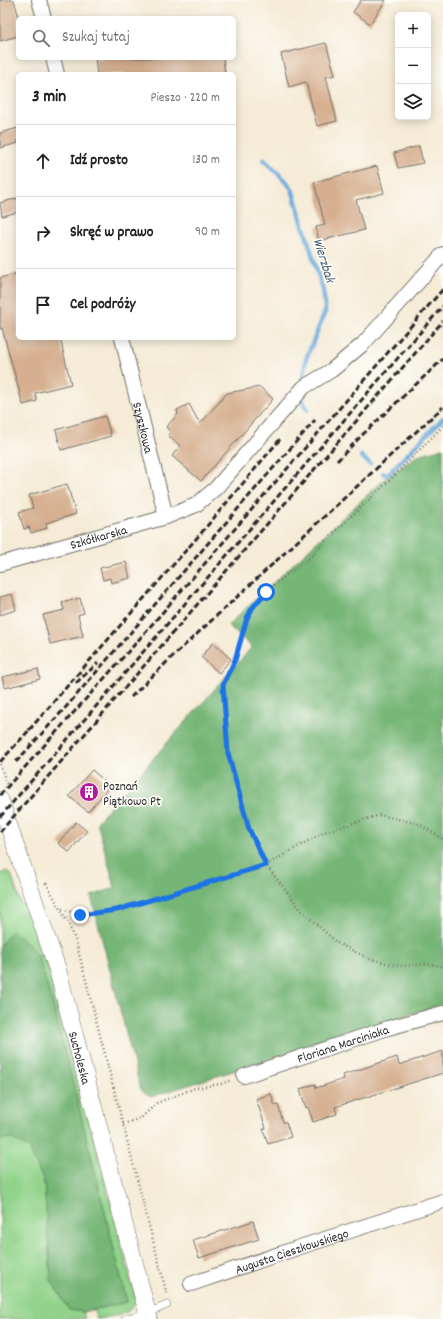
<!DOCTYPE html>
<html lang="pl">
<meta charset="utf-8">
<style>
body{margin:0;font-family:Dekko,sans-serif;background:#f6f6f6;color:#202124}
.controls{position:absolute;right:12px;top:12px;display:grid;overflow:hidden;border-radius:6px;box-shadow:0 2px 10px #0003}
.controls button{width:36px;height:36px;display:grid;place-items:center;padding:0;border:0;border-bottom:1px solid #e0e0e0;background:#fff;color:#202124;font:20px sans-serif}
.stop{position:absolute;width:12px;height:12px;margin:-9px;border:3px solid #1a73e8;border-radius:50%;background:#fff}
.stop.end{background:#1a73e8;border-color:#fff;box-shadow:0 1px 4px #0008}
.list{margin:0;padding:0;list-style:none}
h2{display:flex;justify-content:space-between;align-items:center;height:52px;margin:0;padding:0 16px;font-size:17px}
h2 small{font-size:13px;font-weight:400;color:#757577}
.list li{display:grid;grid-template-columns:26px 1fr auto;gap:12px;align-items:center;box-sizing:border-box;height:72px;padding:0 16px;border-top:1px solid #e0e0e0}
.list b{display:block;font-size:15px;white-space:nowrap}
.list em{font-size:13px;font-style:normal;color:#757577}
.icon{flex:none;width:22px;height:22px;fill:none;stroke:currentColor;stroke-width:2;stroke-linecap:round;stroke-linejoin:round}
.map{position:relative;flex:none;width:443px;height:1319px;overflow:hidden}
.search{position:absolute;background:#fff;box-shadow:0 2px 10px #0003;left:16px;top:16px;width:220px;height:44px;display:flex;align-items:center;gap:10px;box-sizing:border-box;padding:0 14px;border-radius:6px;color:#757577;font-size:15px}
.panel{position:absolute;background:#fff;box-shadow:0 2px 10px #0003;left:16px;top:72px;width:220px;height:268px;border-radius:6px}
.map>svg:first-child{display:block}
.green{fill:#91d38a;stroke:#5e7f5a}
.forest{fill:#74b576;stroke:#507050}
.lines{fill:none;stroke-linecap:round;stroke-linejoin:round}
.stream{stroke:#6baade;stroke-width:4.5}
.building{fill:#d5af8f}
.service-casing{stroke:#726e67;stroke-width:8}
.minor-casing{stroke:#726e67;stroke-width:16}
.tertiary-casing{stroke:#726e67;stroke-width:18}
.path{stroke:#726e67;stroke-width:2.5;stroke-dasharray:1 3;stroke-linecap:butt}
.service{stroke:#fff;stroke-width:7}
.minor{stroke:#fff;stroke-width:14}
.tertiary{stroke:#fff;stroke-width:17}
.rail{stroke:#2b2b2b;stroke-width:3;stroke-dasharray:6 3;stroke-linecap:butt}
.route{stroke:#1a73e8;stroke-width:5}
.labels{text-anchor:middle;stroke-width:3.5;stroke-linejoin:round;paint-order:stroke}
.street-label{font-size:13px;fill:#2b2b2b;stroke:#fdfcf7}
.poi-label{font-size:13px;fill:#2b2b2b;stroke:#fdfcf7;text-anchor:start}
.water-label{font-size:14px;font-style:italic;fill:#455e73;stroke:#fdfcf7}
</style>
<div class="map">
<svg width="443" height="1319" viewBox="0 0 443 1319">
<rect width="100%" height="100%" fill="#fdfcf7"/>
<filter id="ink" filterUnits="userSpaceOnUse"><feTurbulence type="fractalNoise" baseFrequency=".025" numOctaves="2"/><feDisplacementMap in="SourceGraphic" scale="8" xChannelSelector="R" yChannelSelector="G"/><feConvolveMatrix kernelMatrix="1 2 1 2 8 2 1 2 1" color-interpolation-filters="sRGB"/></filter>
<filter id="wash" filterUnits="userSpaceOnUse"><feTurbulence type="fractalNoise" baseFrequency=".012" numOctaves="4" result="noise"/><feDisplacementMap in="SourceGraphic" scale="16" xChannelSelector="R" yChannelSelector="G"/><feGaussianBlur stdDeviation="0.9" result="paint"/><feColorMatrix in="noise" values="0 0 0 0 0 0 0 0 0 0 0 0 0 0 0 0 0 1.4 0 .05"/><feComposite in="paint" operator="in"/></filter>
<g filter="url(#wash)">
<rect width="100%" height="100%" fill="#f5ebd6"/>
<g class="green">
<path d="M7 871 11 874 21 904 27 903 46 960 136 1299C133 1315 114 1315 100 1319H96L94 1309 127 1302 67 1059 53 1005 37 953 13 931 0 946V874Z"/>
<polygon points="11,1138 29,1148 44,1181 51,1280 69,1310 83,1312 85,1319 0,1319 0,1140"/>
</g>
<g class="forest">
<polygon points="443,448 443,1004 151,1097 141,1091 91,896 115,888 97,822 252,647 228,625 382,481 418,455"/>
<polygon points="12,930 37,953 53,1005 67,1059 127,1302 83,1312 69,1310 51,1280 44,1181 29,1148 11,1138 0,1140 0,946"/>
</g>
<g class="lines">
<g class="stream">
<polyline points="264,160 285,180 292,189 323,290 325,306 325,312 306,359 303,376"/>
<polyline points="301,399 308,410"/>
<polyline points="361,456 370,464"/>
<polyline points="383,473 385,475 390,472 443,418"/>
</g>
</g>
<g id="blocks">
<g class="building">
<polygon points="0,0 14,0 18,14 18,36 0,41"/>
<polygon points="361,0 386,0 370,24 353,12"/>
<polygon points="326,43 335,75 326,77 337,121 317,126 306,82 289,87 281,54"/>
<polygon points="95,58 223,58 225,74 97,74"/>
<polygon points="18,128 18,143 0,148 0,133"/>
<polygon points="419,146 423,163 398,168 394,153"/>
<polygon points="377,166 384,193 356,200 364,230 319,241 316,227 325,225 314,182"/>
<polygon points="18,198 18,212 2,216 0,203"/>
<polygon points="18,273 18,338 60,338 71,384 35,393 37,401 23,405 2,328 0,329 0,278"/>
<polygon points="260,387 273,399 201,481 172,456 180,446 168,435 171,432 166,427 178,414 177,410 189,404 200,424 227,393"/>
<polygon points="105,416 111,436 61,450 56,430"/>
<polygon points="67,484 76,514 46,523 47,528 31,533 29,527 24,529 19,512 33,508 29,495"/>
<polygon points="126,562 130,578 111,583 110,578 103,580 100,568"/>
<polygon points="12,594 16,610 0,615 0,597"/>
<polygon points="80,598 84,613 78,615 83,636 50,644 43,615 64,610 62,603"/>
<polygon points="213,643 231,659 219,673 201,657"/>
<polygon points="38,669 40,679 5,688 2,677"/>
<polygon points="92,770 110,786 88,812 69,796"/>
<polygon points="76,822 87,831 69,852 58,843"/>
<polygon points="443,1051 443,1073 335,1107 337,1114 313,1122 308,1107 306,1108 300,1089 315,1084 316,1088 344,1079 343,1075 397,1057 399,1065"/>
<polygon points="271,1094 275,1106 278,1105 283,1122 286,1122 291,1137 268,1144 263,1129 266,1128 256,1099"/>
<polygon points="253,1221 259,1239 199,1258 193,1240"/>
</g>
</g>
</g>
<g filter="url(#ink)">
<use href="#blocks" fill-opacity="0" stroke="#726e67" stroke-width="1"/>
<g class="lines">
<g class="service-casing">
<polyline id="service" points="125,1319 148,1313 167,1305"/>
</g>
<g class="minor-casing">
<g id="minor">
<polyline points="39,0 44,18"/>
<polyline points="53,58 57,74"/>
<path id="s1" d="M122 338 166 517"/>
<path id="s2" d="M0 564 166 517 196 505 216 488 304 387 332 370 363 344 443 254"/>
<path id="s3" d="M244 1076 388 1028 443 1013"/>
<path id="s4" d="M191 1284 297 1248 443 1201"/>
</g>
</g>
<g class="tertiary-casing">
<g id="tertiary">
<path id="s5" d="M0 800 57 968 149 1319"/>
</g>
</g>
<g class="path">
<polyline points="443,426 394,476 324,542 310,558 286,575 266,591 253,607 247,618 235,660 223,685 228,753 249,829 266,865 302,911 337,943 370,959 399,966 427,964 443,966"/>
<polyline points="0,764 8,788"/>
<polyline points="46,883 68,923 76,942 167,1295"/>
<polyline points="62,909 80,915 117,910 266,865 324,832 380,815 419,824 443,839"/>
<polyline points="123,1124 141,1118 157,1103 195,1088 221,1084 232,1080"/>
</g>
<use href="#service" class="service"/>
<use href="#minor" class="minor"/>
<use href="#tertiary" class="tertiary"/>
<g class="rail">
<polyline points="337,461 361,436 443,359"/>
<polyline points="76,683 98,663"/>
<polyline points="131,697 173,656 443,407"/>
<polyline points="29,730 202,532 281,438"/>
<polyline points="0,762 32,727"/>
<polyline points="16,762 66,707 315,420"/>
<polyline points="0,795 135,644 443,289"/>
<polyline points="0,817 443,306"/>
<polyline points="0,832 443,321"/>
</g>
</g>
</g>
<g class="lines" filter="url(#ink)">
<polyline class="route" points="80,915 117,910 266,865 249,829 228,753 223,685 235,660 247,618 253,607 266,592"/>
</g>
<defs>
<g id="building-disc" transform="scale(1)"><circle r="9.5" fill="#b5179e" stroke="#fdfcf7"/><path d="M-4-6H4V6H1V3H-1V6H-4ZM-2.5-4.3h1.7v1.8h-1.7ZM.8-4.3h1.7v1.8H.8ZM-2.5-1h1.7V.8h-1.7ZM.8-1h1.7V.8H.8Z" fill="#fff"/></g>
</defs>
<g fill-rule="evenodd">
<use href="#building-disc" x="89" y="792"/>
</g>
<g class="labels">
<g class="street-label">
<text dy="5" stroke="none"><textPath href="#s1" startOffset="92">Szyszkowa</textPath></text>
<text dy="5" stroke="none"><textPath href="#s2" startOffset="102">Szkółkarska</textPath></text>
<text dy="5" stroke="none"><textPath href="#s3" startOffset="104">Floriana Marciniaka</textPath></text>
<text dy="5" stroke="none"><textPath href="#s5" startOffset="270">Sucholeska</textPath></text>
<text dy="5" stroke="none"><textPath href="#s4" startOffset="106">Augusta Cieszkowskiego</textPath></text>
</g>
<g class="poi-label">
<text x="103" y="790">Poznań<tspan x="103" dy="15">Piątkowo Pt</tspan></text>
</g>
<g class="water-label">
<text transform="translate(325 260) rotate(73)" y="5">Wierzbak</text>
</g>
</g>
</svg>
<div class="controls">
<button>+</button>
<button>−</button>
<button><svg class="icon" aria-label="layers" viewBox="0 0 24 24"><path d="M12 4l9 5-9 5-9-5zM3 14l9 5 9-5"/></svg></button>
</div>
<div class="stop" style="left:266px;top:592px"></div>
<div class="stop end" style="left:80px;top:915px"></div>
<div class="search"><svg class="icon" aria-label="search" viewBox="0 0 24 24"><circle cx="10" cy="10" r="6"/><path d="M15 15l6 6"/></svg>Szukaj tutaj</div>
<section class="panel">
<h2>3 min<small>Pieszo · 220 m</small></h2>
<ul class="list">
<li><svg class="icon" aria-label="ahead" viewBox="0 0 24 24"><path d="M12 20V5M6 11l6-6 6 6"/></svg><div><b>Idź prosto</b></div><em>130 m</em></li>
<li><svg class="icon" aria-label="right" viewBox="0 0 24 24"><path d="M7 20v-9h11M14 6l5 5-5 5"/></svg><div><b>Skręć w prawo</b></div><em>90 m</em></li>
<li><svg class="icon" aria-label="arrive" viewBox="0 0 24 24"><path d="M6 21V4h12l-3 4 3 4H6"/></svg><div><b>Cel podróży</b></div></li>
</ul>
</section>
</div>
